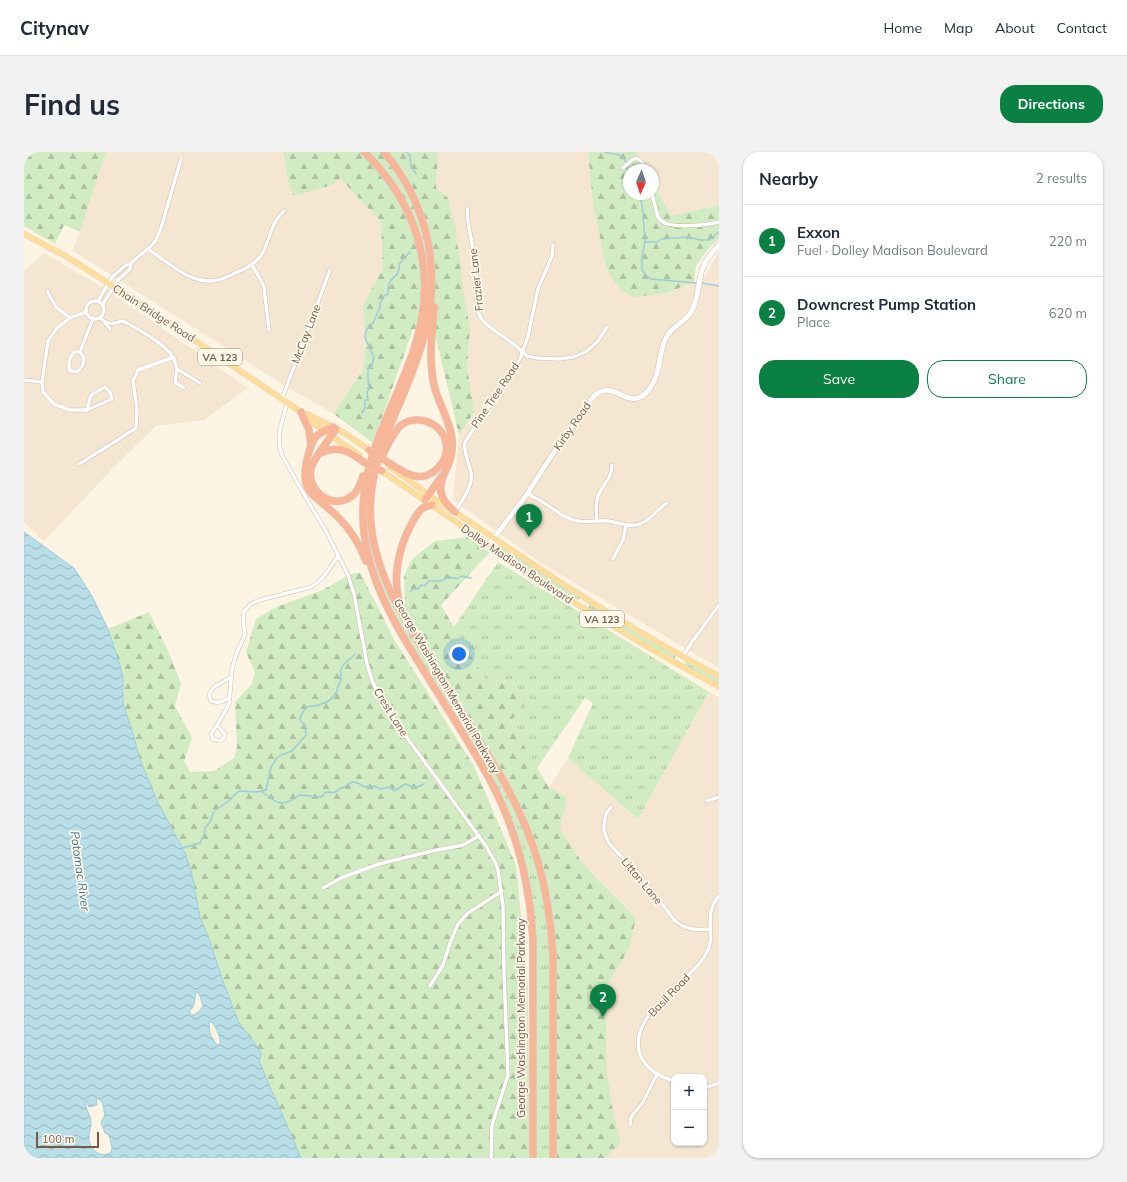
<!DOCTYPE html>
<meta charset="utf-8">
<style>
body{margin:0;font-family:Mulish,sans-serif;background:#f2f2f3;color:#1f2937}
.controls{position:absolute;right:12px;bottom:12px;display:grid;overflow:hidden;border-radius:8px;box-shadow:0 1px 3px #0004}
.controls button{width:36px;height:36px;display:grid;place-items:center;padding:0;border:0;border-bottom:1px solid #e0e1e3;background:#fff;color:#1f2937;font:20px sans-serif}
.compass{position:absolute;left:599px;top:12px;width:36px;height:36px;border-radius:50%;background:#fff;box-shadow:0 1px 3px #0004;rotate:183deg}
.scale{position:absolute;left:12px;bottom:10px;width:63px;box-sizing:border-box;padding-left:4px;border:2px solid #765b49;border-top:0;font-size:11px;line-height:14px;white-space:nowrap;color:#765b49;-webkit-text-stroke:3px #fff8eb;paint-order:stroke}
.you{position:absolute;left:435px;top:502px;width:14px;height:14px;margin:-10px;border:3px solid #fff;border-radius:50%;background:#1a73e8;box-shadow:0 0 0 6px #1a73e833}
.badge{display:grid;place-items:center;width:26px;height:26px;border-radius:50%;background:#0b8043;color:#fff;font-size:13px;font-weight:700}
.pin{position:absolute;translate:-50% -33px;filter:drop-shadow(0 1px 2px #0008)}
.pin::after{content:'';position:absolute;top:21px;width:14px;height:12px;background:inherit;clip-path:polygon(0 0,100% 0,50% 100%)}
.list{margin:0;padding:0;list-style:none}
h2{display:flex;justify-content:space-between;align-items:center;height:52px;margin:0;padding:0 16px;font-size:17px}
h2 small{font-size:13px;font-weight:400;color:#747a83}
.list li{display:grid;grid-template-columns:26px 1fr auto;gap:12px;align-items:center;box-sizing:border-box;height:72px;padding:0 16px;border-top:1px solid #e0e1e3}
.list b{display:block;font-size:15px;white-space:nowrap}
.list p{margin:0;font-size:13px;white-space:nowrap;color:#747a83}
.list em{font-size:13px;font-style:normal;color:#747a83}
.actions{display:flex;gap:8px;padding:12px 16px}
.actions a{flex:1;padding:9px 0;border:1px solid #0b8043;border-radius:16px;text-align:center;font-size:14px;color:#0b8043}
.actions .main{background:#0b8043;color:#fff}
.map{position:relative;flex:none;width:695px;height:1006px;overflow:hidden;border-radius:16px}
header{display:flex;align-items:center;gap:24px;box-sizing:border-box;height:56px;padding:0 20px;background:#fff;border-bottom:1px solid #e0e1e3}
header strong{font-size:19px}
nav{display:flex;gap:22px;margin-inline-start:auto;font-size:14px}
.intro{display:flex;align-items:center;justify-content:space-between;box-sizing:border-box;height:96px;padding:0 24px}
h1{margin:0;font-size:28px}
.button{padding:10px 18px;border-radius:16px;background:#0b8043;color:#fff;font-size:14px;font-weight:700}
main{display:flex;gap:24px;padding:0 24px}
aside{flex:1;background:#fff;border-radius:16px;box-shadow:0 1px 3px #0004}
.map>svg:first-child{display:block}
.residential{fill:#f5e6d2;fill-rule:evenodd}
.grass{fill:url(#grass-tufts)}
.forest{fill:url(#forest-firs)}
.water{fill:url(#water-waves);stroke:#9ecdd9;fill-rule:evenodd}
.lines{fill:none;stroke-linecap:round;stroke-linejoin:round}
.stream{stroke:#9ecdd9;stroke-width:1.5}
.street-casing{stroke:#cebcaa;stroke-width:4.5}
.secondary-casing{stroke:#d4beaa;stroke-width:6}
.primary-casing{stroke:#dbd4d0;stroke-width:6}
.highway-casing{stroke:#dbd4d0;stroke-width:8}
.street{stroke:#fff;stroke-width:3.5}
.secondary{stroke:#fff;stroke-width:5}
.primary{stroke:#fddd9b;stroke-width:5.5}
.highway{stroke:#f8b699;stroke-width:7}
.highway-bridge-casing{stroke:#dbd4d0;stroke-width:8;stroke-linecap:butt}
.highway-bridge{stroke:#f8b699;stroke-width:7}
.labels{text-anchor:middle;stroke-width:3.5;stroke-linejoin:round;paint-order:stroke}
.shield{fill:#fff8eb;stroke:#9f8a7a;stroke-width:1}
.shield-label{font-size:10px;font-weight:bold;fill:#765b49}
.street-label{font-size:11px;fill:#765b49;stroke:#fff8eb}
.water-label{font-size:12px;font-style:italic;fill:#427a8a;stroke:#fff8eb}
</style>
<header>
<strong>Citynav</strong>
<nav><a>Home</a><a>Map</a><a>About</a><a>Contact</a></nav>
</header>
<div class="intro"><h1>Find us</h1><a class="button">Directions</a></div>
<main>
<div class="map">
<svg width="695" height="1006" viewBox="0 0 695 1006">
<defs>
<pattern id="grass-tufts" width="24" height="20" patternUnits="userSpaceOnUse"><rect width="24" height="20" fill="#d1ebc2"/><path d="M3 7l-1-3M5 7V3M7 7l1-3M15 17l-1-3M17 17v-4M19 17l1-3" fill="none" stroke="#aec1a0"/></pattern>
<pattern id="forest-firs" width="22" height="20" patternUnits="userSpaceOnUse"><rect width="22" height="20" fill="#d1ebc2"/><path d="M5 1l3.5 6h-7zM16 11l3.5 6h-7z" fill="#aec1a0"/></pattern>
<pattern id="water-waves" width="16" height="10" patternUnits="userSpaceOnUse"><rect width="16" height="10" fill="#b8dee7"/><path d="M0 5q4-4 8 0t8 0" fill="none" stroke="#9ab7bd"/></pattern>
</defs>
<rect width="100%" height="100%" fill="#fdf4e4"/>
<g class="residential">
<polygon points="82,0 259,0 261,9 263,26 316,26 357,70 359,116 339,153 342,188 339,218 310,262 266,237 48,98 56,80"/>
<polygon points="416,0 564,0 569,52 581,110 585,121 591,131 599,140 609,144 643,141 670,130 678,129 695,99 695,516 517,411 429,348 435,283 450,260 443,214 446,177 439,137 412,36 414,1"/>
<polygon points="612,0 695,0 695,53 647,64 629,31 629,18 622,18"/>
<polygon points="20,101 83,138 224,236 180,268 132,274 89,316 20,389 0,370 0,119"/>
<path d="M685 540 695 545V1006H581L597 991 588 954 583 920 582 879 583 833 605 797 612 766 559 712 536 677 543 645 525 636 544 606 614 667ZM650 925H680V991H650Z"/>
</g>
<g class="grass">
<polygon points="342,376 345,376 353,412 487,645 511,704 525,773 527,818 527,1006 512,1006 512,795 486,667 373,470 357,435 346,402"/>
<polygon points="475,392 556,445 556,447 553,448 530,434 475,396 474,393"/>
<polygon points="474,410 685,540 614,667 544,606 569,551 561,546 513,616 486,570 506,546 485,530 462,529 430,475"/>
<polygon points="565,452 567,452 652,503 652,506 649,507 564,456"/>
<polygon points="663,509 695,526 695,532 661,513 661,511"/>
</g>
<g class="forest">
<polygon points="0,0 82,0 56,80 40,73 31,92 0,74"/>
<polygon points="259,0 416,0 414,1 412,36 424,46 432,79 439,137 446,177 443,214 450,260 435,283 412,186 389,177 349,291 310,262 339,218 342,188 339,153 359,116 357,70 316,26 310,32 278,42 269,43 263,26 261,9"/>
<polygon points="564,0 612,0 622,18 605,18 605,42 629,42 629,31 647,64 695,53 695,87 685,96 672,114 670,130 643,141 609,145 599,140 591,131 585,121 581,110 569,52"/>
<polygon points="444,385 466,400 417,453 462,529 485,530 506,546 486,570 525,636 543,645 536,677 559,712 612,766 605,797 583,833 582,879 583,920 588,954 597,991 581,1006 531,1006 532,809 528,757 516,706 498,657 441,557 381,456 380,424 388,407 411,389"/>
<polygon points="336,420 371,489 450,614 492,713 504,835 506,1006 277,1006 266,980 235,910 237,902 235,897 215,871 200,832 184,784 176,766 168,722 133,649 115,605 110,585 99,551 99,525 96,513 84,477 125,460 144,499 157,531 151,554 168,586 160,609 166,620 190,619 210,606 213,595 211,550 228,532 231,521 222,500 232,467 252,455 299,438 324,423"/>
</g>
<path class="water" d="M0 380 50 416 68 444 84 477 96 513 99 525V551L110 585 115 605 133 649 161 701 168 722 176 766 184 784 200 832 215 871 235 897 237 902 235 910 266 980 277 1006H0ZM173 839 176 844 179 854C176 859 173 862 168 863L166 861V858C173 854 169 845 173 839ZM185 870H188C193 877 197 886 196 893L192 892 186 882ZM72 946C80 948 79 956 81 963L77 970 81 981 85 983 88 996 87 1001C75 1006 65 997 65 985 65 979 68 974 67 969 66 961 60 956 62 948L65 955 73 953Z"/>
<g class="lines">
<g class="stream">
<polyline points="383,0 386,4 387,14 392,22"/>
<path d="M581 0C585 2 590 1 595 3 599 5 602 10 605 13L603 16 605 22"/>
<polyline points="614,42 617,48 619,60 621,90 618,104 618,118 623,124 627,127 673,131"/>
<polyline points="621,90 633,90 637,87 665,85 676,88 685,88 695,80"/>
<polyline points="677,131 695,134"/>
<path d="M338 261 341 256V248H344L343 240 345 237 344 229V217L348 213 350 205 341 186 342 178 349 171 356 155V151L360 144 364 142C364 139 364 135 365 132 369 122 376 126 375 112L386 100"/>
<polyline points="386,440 389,437 394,437 397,433 400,434 405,429 417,429 426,425 433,427 437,424 447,426"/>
<path d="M237 639C241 642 244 644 248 647 257 654 267 650 275 643L297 645 302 640C309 641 312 641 317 636L321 635C329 627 332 630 341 635L344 634 347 635 350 634 357 637 365 635 370 639C374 638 377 633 382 632 389 636 393 636 400 632"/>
<path d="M158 696 176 691 180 683 181 676 186 670 190 659 206 648 208 645 215 639 233 640 242 638 247 615 253 606 257 603 268 599 282 583 281 573 276 568 277 563 282 555C296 554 311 550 314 535 314 533 317 530 317 527 318 524 316 521 317 518 318 511 327 507 331 502"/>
</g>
<g class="street-casing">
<g id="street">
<polyline points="691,0 695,5"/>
<polyline points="599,16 608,8 612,6 617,9 623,18"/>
<path d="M628 42 634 65C636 68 638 70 641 71 653 76 683 73 695 70"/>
<polyline points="443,56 444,70 452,113 453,155 456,165 463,173 492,194 503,204 513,206 535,207 550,205 563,199 574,189 583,175"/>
<path d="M124 97C144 111 168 134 194 128 200 127 205 124 211 121 222 117 232 112 238 102 246 88 247 70 260 59"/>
<polyline points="228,113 238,130 240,136 245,178"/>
<polyline points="23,139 32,155 46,166"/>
<circle cx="71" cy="158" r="9"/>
<polyline points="74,149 88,125 102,113 107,111 128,93 132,88 137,76 157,7"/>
<polyline points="79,152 94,128 106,117 107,111"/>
<polyline points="62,160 46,166 33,176 24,189 18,230 19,240 30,252 46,258 63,258"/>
<path d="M76 165C84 175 89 171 99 169 114 177 140 191 149 205 151 208 152 213 153 217L176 231"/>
<polyline points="81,171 86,177"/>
<path d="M56 200 60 206C60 212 58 216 53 220L48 219 45 217C45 210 45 205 50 200H56C60 189 65 178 69 166"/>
<polyline points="153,217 151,230 160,236"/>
<polyline points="0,228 18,230"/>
<polygon points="81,235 86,240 88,247 63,258 67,243"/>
<polyline points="258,247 306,118"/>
<polyline points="263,251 256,277 255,283 256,296 258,303 274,332 303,381 324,423 330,442 343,512 349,531 373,572 462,694 472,712 474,718 479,754 480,820 484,923 468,973 467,1006"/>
<polyline points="55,312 92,289 112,276 113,257 109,229 114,218 150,205"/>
<path d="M503 341C507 344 512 346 517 349 529 356 540 367 554 369 564 371 574 368 584 369 597 371 608 377 620 370 629 366 634 356 643 351"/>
<path d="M427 366C434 354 450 335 447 321 445 310 439 300 441 290L496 207 504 184 514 137 528 104 529 93"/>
<path d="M573 368C572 360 571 352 574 344 579 332 588 326 588 313"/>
<polyline points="589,407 599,388 602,373"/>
<polyline points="659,504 668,490 695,453"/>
<path d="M206 544C201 549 194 552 187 549L185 542 190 535 207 525"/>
<path d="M193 573 203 556 205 551 208 517 213 500 220 485 221 481 219 468 220 459 227 452 236 448 287 435C300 428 306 415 314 404"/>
<polygon points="193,573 201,582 200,586 196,589 189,587 187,582"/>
<polyline points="683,649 695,645"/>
<path d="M587 655 582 662 580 672V678L584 690 588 695 615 722 651 769C662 778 672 778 686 777"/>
<polyline points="299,736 317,726 355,712 408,699 439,693 455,684"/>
<polyline points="406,834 419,813 426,791 434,772 444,761 478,739"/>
<path d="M650 929C634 924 619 916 615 899 607 859 665 832 682 802 694 783 677 765 695 744"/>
<polyline points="680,936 695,931"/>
<polyline points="606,973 607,965 619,950 633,922"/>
</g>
</g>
<g class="secondary-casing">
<path id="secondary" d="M465 392 499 348 532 297 570 244C591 225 603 261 623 240 638 223 633 204 642 186 647 174 661 171 667 160 676 146 673 127 680 113 683 105 690 99 695 93"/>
</g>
<g class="primary-casing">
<g id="primary">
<polyline points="0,82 38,102 59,115 129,160 277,260 289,271 335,303"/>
<polyline points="283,262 322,282 345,298"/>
<path d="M365 314 413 349 431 360C517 418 603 476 695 524"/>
<polyline points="358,319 543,446 627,497 695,535"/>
</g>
</g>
<g class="highway-casing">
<g id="highway">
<path d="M340 0C365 24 384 53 394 87 404 123 402 161 390 197 369 260 332 311 340 381 346 430 371 473 397 514 420 552 445 589 466 628 493 678 506 733 509 789V1006"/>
<path d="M360 0C402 50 416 110 403 173 398 196 389 219 380 241 362 283 342 325 347 372 352 426 384 473 412 518 434 554 456 590 478 626 511 685 525 735 529 803V1006"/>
<path d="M410 155C408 182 404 210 411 237 416 254 426 269 428 287 429 295 428 303 425 311 420 323 412 335 420 348 423 353 427 356 431 360"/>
<polyline points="277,260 285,278 287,294"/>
<path d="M309 275C294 281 289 284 285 300 273 342 289 340 314 365 327 378 336 393 342 409"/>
<path d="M312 277C305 288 291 304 287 316 281 341 313 361 331 341 335 336 337 330 339 324"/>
<path d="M297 301C310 294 323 298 334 306"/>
<path d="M359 302C364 293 368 283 375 275 390 261 417 269 422 290 426 308 409 328 390 324 381 322 373 316 365 311"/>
<polyline points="401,348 417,325"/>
<path d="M377 454C367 428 375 394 388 371 391 366 394 359 399 356 401 355 405 354 408 353"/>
</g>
</g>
<use href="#street" class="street"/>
<use href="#secondary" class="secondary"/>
<use href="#primary" class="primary"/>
<use href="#highway" class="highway"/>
<g class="highway-bridge-casing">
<g id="highway-bridge">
<polyline points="345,298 365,311"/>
<polyline points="334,306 341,311 358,319"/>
</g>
</g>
<use href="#highway-bridge" class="highway-bridge"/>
</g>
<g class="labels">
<g class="shield">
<rect x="174" y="197" width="44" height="16" rx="3"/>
<rect x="556" y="459" width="44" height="16" rx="3"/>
</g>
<g class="shield-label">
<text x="196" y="209">VA 123</text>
<text x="578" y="471">VA 123</text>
</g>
<g class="street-label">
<text transform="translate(452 128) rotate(-96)" y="4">Frazier Lane</text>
<text transform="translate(130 161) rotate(33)" y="4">Chain Bridge Road</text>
<text transform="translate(282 182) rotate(-69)" y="4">McCay Lane</text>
<text transform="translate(471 243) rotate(-56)" y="4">Pine Tree Road</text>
<text transform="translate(548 274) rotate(-55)" y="4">Kirby Road</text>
<text transform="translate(493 412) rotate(34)" y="4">Dolley Madison Boulevard</text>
<text transform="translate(423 534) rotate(60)" y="4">George Washington Memorial Parkway</text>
<text transform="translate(367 560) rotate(58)" y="4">Crest Lane</text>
<text transform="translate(618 729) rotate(50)" y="4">Litton Lane</text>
<text transform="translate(645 843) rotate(-46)" y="4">Basil Road</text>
<text transform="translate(497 866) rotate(-90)" y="4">George Washington Memorial Parkway</text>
</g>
<g class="water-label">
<text transform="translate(56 719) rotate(82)" y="4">Potomac River</text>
</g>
</g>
</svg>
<div class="controls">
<button>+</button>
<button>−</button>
</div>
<svg class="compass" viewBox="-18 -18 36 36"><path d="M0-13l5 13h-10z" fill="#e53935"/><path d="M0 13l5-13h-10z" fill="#747a83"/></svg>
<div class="scale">100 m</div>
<div class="you"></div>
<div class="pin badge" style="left:505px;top:385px">1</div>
<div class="pin badge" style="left:579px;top:865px">2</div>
</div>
<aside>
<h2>Nearby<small>2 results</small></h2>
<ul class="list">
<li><span class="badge">1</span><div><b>Exxon</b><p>Fuel · Dolley Madison Boulevard</p></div><em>220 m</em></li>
<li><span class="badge">2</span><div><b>Downcrest Pump Station</b><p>Place</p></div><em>620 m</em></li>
</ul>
<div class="actions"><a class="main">Save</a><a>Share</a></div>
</aside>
</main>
